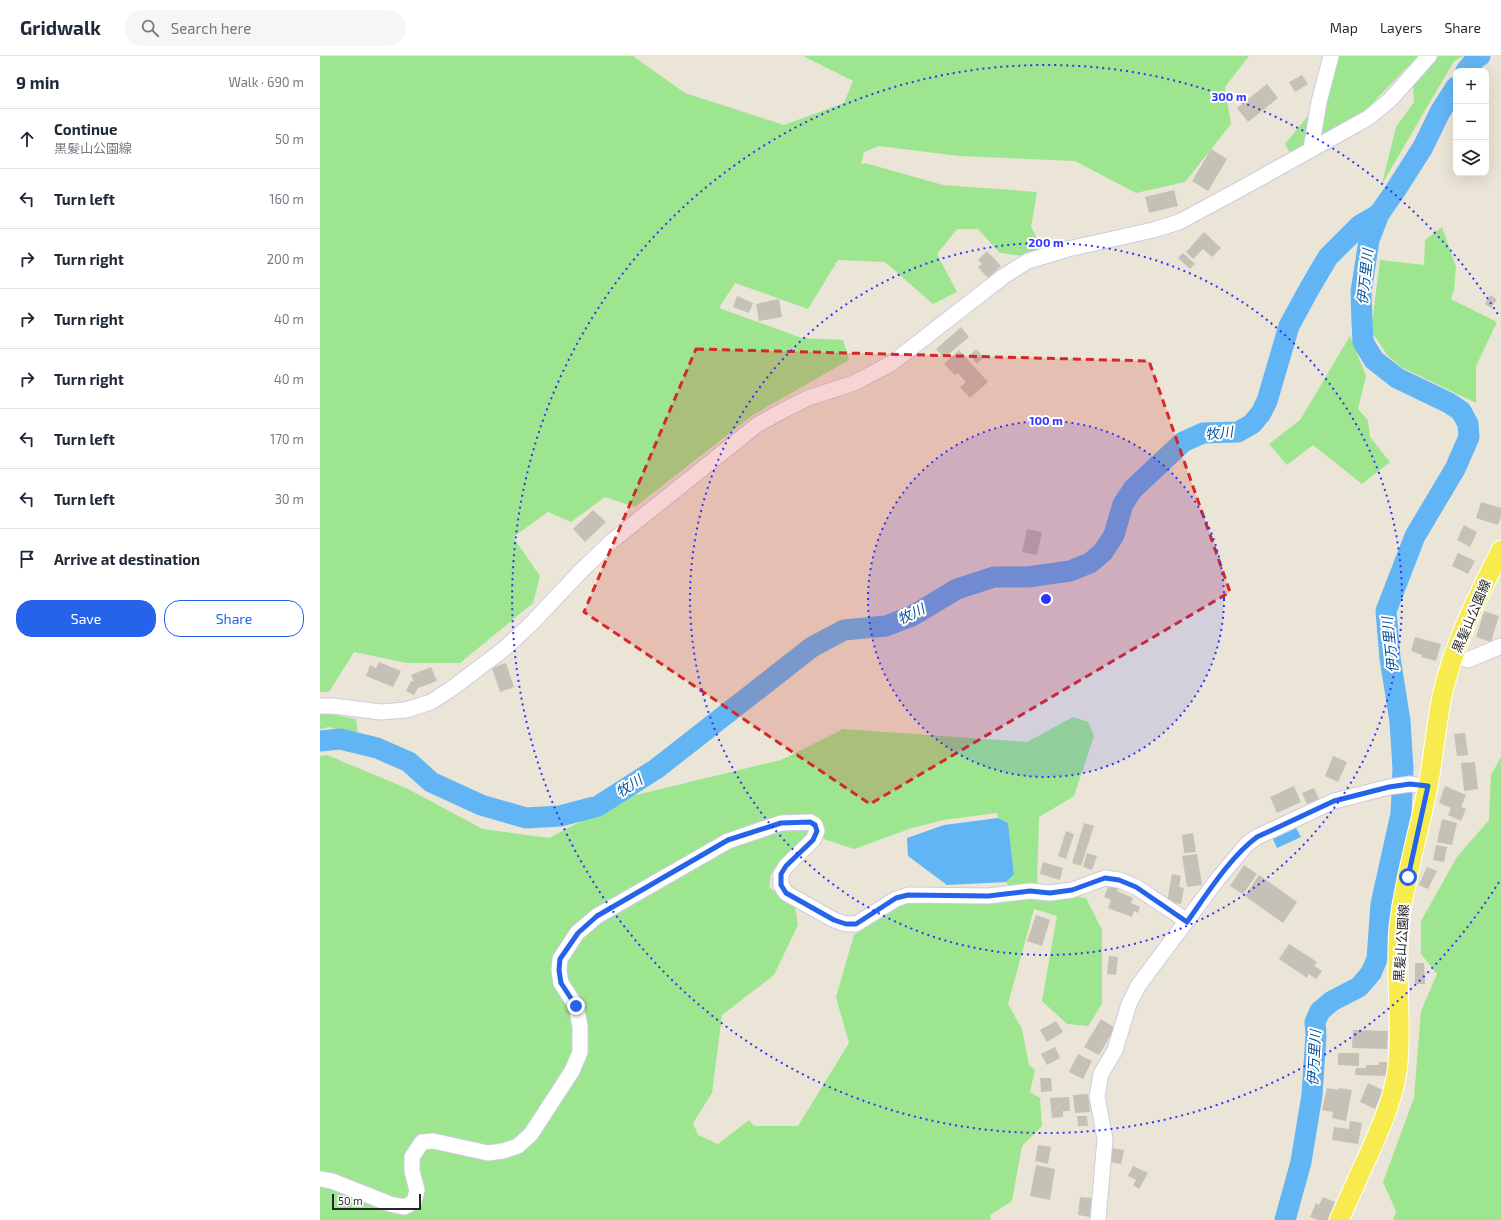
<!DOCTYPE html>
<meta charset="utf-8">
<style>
body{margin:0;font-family:"Exo 2","Noto Sans JP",sans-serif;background:#f6f6f7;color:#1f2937}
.controls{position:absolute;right:12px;top:12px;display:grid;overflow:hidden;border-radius:8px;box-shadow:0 4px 16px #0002}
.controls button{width:36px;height:36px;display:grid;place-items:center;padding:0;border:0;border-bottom:1px solid #e0e1e3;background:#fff;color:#1f2937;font:20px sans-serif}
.scale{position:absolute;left:12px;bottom:10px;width:89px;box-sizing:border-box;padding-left:4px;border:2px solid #262626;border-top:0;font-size:11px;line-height:14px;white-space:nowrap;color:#262626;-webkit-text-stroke:3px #fff;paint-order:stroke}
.stop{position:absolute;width:12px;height:12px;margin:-9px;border:3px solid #2563eb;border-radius:50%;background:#fff}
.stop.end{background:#2563eb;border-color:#fff;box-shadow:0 1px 4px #0008}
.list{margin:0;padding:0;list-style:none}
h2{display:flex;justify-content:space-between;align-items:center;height:52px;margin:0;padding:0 16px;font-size:17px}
h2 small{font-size:13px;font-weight:400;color:#747a83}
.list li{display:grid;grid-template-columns:26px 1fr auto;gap:12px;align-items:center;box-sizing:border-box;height:60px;padding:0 16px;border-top:1px solid #e0e1e3}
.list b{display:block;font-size:15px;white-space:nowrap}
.list p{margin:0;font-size:13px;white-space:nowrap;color:#747a83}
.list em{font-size:13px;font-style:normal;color:#747a83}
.actions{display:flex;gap:8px;padding:12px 16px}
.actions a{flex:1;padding:9px 0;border:1px solid #2563eb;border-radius:16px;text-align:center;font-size:14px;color:#2563eb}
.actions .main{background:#2563eb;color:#fff}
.icon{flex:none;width:22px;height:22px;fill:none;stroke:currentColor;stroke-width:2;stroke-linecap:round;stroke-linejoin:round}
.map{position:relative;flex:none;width:1181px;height:1164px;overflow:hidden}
header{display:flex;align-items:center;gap:24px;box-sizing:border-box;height:56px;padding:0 20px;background:#fff;border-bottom:1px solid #e0e1e3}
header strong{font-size:19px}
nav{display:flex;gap:22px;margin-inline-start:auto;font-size:14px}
.search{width:280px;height:36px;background:#f6f6f7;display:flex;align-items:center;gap:10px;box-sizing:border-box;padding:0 14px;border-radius:16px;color:#747a83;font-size:15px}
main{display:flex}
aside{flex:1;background:#fff}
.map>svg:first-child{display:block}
.green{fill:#9ee58f}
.water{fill:#62b5f4}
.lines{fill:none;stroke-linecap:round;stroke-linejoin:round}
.river{stroke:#62b5f4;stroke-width:21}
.building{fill:#c5c1b7}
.minor-casing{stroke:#cccce1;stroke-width:17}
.major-casing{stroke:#fff;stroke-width:21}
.minor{stroke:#fff;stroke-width:15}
.major{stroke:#f7eb4f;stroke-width:19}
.route{stroke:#2563eb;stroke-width:5}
.marked{fill:#d62828;fill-opacity:0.2;stroke:#d62828;stroke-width:3;stroke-dasharray:8 5;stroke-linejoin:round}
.ring{fill:none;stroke:#2f34ff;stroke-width:2;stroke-dasharray:2 4}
.labels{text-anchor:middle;stroke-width:4;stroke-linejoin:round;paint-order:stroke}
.street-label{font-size:13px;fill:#262626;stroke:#fff}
.water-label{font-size:14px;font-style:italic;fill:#06509b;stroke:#fff}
.centre{fill:#2f34ff;stroke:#fff;stroke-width:2}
.ring-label{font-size:12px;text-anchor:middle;font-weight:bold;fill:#2f34ff;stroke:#fff;stroke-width:4;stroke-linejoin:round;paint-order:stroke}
</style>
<header>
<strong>Gridwalk</strong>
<div class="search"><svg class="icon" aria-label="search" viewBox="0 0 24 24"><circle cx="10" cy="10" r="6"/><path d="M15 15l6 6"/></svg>Search here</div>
<nav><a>Map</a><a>Layers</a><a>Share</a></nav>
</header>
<main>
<aside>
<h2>9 min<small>Walk · 690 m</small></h2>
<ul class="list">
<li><svg class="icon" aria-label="ahead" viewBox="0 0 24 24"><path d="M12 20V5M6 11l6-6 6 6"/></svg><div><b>Continue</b><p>黒髪山公園線</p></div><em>50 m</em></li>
<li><svg class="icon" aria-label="left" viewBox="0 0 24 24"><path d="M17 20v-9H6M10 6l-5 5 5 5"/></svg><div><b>Turn left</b></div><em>160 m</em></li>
<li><svg class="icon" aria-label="right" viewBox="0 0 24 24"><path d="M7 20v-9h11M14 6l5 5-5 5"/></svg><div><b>Turn right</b></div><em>200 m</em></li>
<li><svg class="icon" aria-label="right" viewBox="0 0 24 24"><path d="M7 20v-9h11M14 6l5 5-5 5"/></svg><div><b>Turn right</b></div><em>40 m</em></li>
<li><svg class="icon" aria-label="right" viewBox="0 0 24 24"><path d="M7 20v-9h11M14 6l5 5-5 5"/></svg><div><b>Turn right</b></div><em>40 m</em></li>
<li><svg class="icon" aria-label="left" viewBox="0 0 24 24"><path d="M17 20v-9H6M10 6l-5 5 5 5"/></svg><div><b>Turn left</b></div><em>170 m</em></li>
<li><svg class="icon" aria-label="left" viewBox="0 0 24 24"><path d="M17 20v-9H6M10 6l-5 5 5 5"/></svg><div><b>Turn left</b></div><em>30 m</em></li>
<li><svg class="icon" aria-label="arrive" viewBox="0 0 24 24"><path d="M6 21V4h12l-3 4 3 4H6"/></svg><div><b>Arrive at destination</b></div></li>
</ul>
<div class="actions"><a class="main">Save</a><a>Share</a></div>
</aside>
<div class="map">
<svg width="1181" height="1164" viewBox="0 0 1181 1164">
<rect width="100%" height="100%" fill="#eae5d6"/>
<g class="green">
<polygon points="0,0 313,0 365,37 464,69 524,47 533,25 483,0 929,0 905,31 911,68 865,126 816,137 755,105 639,100 559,90 544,96 541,109 545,107 623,129 717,136 711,171 717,182 732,188 703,200 680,197 658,173 637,173 617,198 637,236 613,248 565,206 518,204 488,253 415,227 399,252 482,282 523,284 529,304 433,359 315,451 285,441 251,466 228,456 193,481 220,520 213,547 140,607 87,607 34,596 9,636 0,636"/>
<polygon points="1016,0 1098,0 1044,56 970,97 965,88 1005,39"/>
<polygon points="1119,0 1143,0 1134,5 1062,128 1076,71 1094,46 1093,28"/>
<polygon points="1122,171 1136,211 1134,234 1131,243 1177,266 1156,310 1156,347 1081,311 1068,300 1051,275 1060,204 1104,209 1105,184"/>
<polygon points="1030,280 1046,320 1038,353 1048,364 1050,381 1070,406 1042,428 993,389 967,409 949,388 980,364"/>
<polygon points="3,657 36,663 38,680 9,671 0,673 0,658"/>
<polygon points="753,661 768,666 774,680 754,740 719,761 717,829 689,831 686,826 694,817 688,767 678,762 677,757 623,764 592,772 534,793 492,779 451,818 449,831 475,851 478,869 454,919 402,959 392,1037 373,1067 378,1079 398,1088 429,1064 434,1070 478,1070 529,987 516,941 534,879 579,849 722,836 766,842 782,874 782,948 768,970 747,968 722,945 737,860 714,853 688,948 702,973 709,1009 715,1014 710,1036 720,1042 722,1070 702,1090 692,1145 670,1159 671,1164 0,1164 0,700 7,699 86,732 163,773 229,782 308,741 461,704 523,673 707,686"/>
<polygon points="1181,701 1181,1164 1073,1164 1076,1155 1063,1126 1094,1042 1101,955 1117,918 1101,898 1101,865 1137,801 1169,764 1171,719"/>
</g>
<g class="water">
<polygon points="678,762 688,767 694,818 686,826 627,829 588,800 587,782 624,769"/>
<polygon points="976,772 981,781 957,792 953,783"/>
</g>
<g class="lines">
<g class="river">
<polyline points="1146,15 1157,1 1160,0"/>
<polyline points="0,685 20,683 57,692 89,706 111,726 161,749 206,762 240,760 278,750 336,713 492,591 524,574 566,570 592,560 637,533 674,521 708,521 750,515 770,507 783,496 794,479 803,448 813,433 863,386 883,377 918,376 932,368 941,357 947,345 969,270 988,235 1008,201 1040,169 1059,158"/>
<polyline points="965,1164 981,1106 992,1039 996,979 995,966 1000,955 1012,945 1039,931 1051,917 1057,903 1061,848 1081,758 1083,713 1080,665 1070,602 1066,555 1095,480 1135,413 1149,381 1148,368 1141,355 1129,347 1077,322 1054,304 1043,286 1042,265 1041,236 1049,184 1059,158 1075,135 1103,91 1120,56 1136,31"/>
</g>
</g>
<g class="building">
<polygon points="982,19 988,28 975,36 969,26"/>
<polygon points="947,28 958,42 928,66 917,52"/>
<polygon points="891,93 907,103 888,135 872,125"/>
<polygon points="854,134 858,150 829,157 825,141"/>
<polygon points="884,176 901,192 892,201 883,193 873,203 866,196"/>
<polygon points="667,195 681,210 668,222 658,211 662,208 658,204"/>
<polygon points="863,197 875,208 870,213 858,202"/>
<polygon points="1170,239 1177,243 1171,252 1165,248"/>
<polygon points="417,240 433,247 429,257 413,251"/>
<polygon points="459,243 462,261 439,265 436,248"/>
<polygon points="641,271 649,281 624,302 616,293"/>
<polygon points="656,293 664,301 657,308 650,299"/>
<polygon points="639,294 668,326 650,342 640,331 646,326 638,317 635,319 624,308"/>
<polygon points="1161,446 1181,452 1181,461 1178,469 1156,462"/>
<polygon points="273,454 286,466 265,486 253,473"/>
<polygon points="1144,469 1157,476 1150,491 1137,484"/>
<polygon points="707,473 722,476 717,499 702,496"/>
<polygon points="1138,497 1155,505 1148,518 1132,510"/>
<polygon points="1164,555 1179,560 1171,586 1156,581"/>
<polygon points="1095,581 1121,588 1116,605 1101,601 1102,599 1091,595"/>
<polygon points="59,606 81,615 73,631 46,620 50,609 56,612"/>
<polygon points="186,607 194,631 180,636 172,612"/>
<polygon points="111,611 117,625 98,632 94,639 86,635 91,625 94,626 91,619"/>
<polygon points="1145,677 1148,699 1137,700 1134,678"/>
<polygon points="1013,700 1027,706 1018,726 1005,720"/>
<polygon points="1155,706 1158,733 1144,735 1141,707"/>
<polygon points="974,730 981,746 957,757 950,741"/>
<polygon points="1125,730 1146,739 1141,751 1146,753 1141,765 1128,759 1131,752 1119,747"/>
<polygon points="994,732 999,743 987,748 982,737"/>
<polygon points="1122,763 1137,767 1132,789 1117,786"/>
<polygon points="764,767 774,770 761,810 752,807"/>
<polygon points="746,775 754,778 746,803 738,800"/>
<polygon points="873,777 876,796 864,797 862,779"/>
<polygon points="1116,789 1127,791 1124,806 1113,804"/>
<polygon points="767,797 777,800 772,814 763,811"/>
<polygon points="877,798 882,829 867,831 862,800"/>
<polygon points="723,806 743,812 740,824 720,818"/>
<polygon points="924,809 937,818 923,838 910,830"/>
<polygon points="1107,811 1117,815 1108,833 1099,829"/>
<polygon points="852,818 861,820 859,831 864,832 861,848 847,846"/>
<polygon points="939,819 977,846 963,867 925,840"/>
<polygon points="790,827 799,830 797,835 813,842 811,847 820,851 818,857 814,855 812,861 788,852 791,844 784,841"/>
<polygon points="716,859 730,864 722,890 707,885"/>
<polygon points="969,888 997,906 994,910 1002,915 996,923 989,918 987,922 959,903"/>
<polygon points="789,900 798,901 796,919 787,918"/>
<polygon points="1095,907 1104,907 1105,928 1095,928"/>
<polygon points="781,963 795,972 779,999 764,991"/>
<polygon points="736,965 743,976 727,986 720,974"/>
<polygon points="1033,974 1068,975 1067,993 1032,992"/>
<polygon points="735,991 740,1002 727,1009 721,998"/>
<polygon points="1018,997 1039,997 1039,1010 1018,1009"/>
<polygon points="758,998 772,1005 763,1023 749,1016"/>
<polygon points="1059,1006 1067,1006 1067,1020 1035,1019 1036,1012 1046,1012 1046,1009 1059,1009"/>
<polygon points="720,1022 731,1022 732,1035 721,1036"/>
<polygon points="1048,1027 1063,1034 1055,1053 1040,1046"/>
<polygon points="1007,1032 1018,1034 1019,1032 1032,1034 1026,1065 1012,1062 1013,1056 1002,1054"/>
<polygon points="768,1038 770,1056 755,1057 753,1039"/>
<polygon points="749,1041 750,1055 743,1055 743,1061 732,1062 730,1042"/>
<polygon points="757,1060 767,1060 768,1070 758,1070"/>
<polygon points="1030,1065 1042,1067 1038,1088 1012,1084 1014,1071 1029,1073"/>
<polygon points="718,1089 731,1091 728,1108 715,1105"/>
<polygon points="792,1092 804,1094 801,1108 790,1106"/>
<polygon points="716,1109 735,1113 730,1144 710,1140"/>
<polygon points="813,1110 828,1117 819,1133 813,1129 816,1124 808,1120"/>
<polygon points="760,1141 772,1142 770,1161 758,1159"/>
<polygon points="1003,1141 1015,1146 1008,1164 998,1164 990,1161 996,1147 999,1149"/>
</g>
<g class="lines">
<g class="minor-casing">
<g id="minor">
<polyline points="991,93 999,46 1011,0"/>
<polyline points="1133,601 1148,604 1181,590"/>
<polyline points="0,650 13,650 61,656 86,654 111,646 131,633 184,593 211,568 260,516 292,485 437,369 462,355 488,342 534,327 572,307 684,220 708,205 748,193 833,174 859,166 924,131 1048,62 1070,44 1109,0"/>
<polyline points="0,1123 12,1125 70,1148 84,1151 94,1146 97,1134 92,1115 92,1101 102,1086 113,1085 168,1097 183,1095 198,1090 211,1078 252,1015 260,996 260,970 256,950 241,927 239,914 240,903 257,877 277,860 408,785 461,767 490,766 495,769 497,775 493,784 466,810 461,818 461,829 466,837 514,864 526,868 536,868 576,843 588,839 668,840 710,835 730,837 752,834 785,822 799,824 816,831 867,865"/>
<polyline points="778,1164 785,1083 777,1040 781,1018 795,994 809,948 818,930 897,824 927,788 937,781 1014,745 1069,731 1090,728 1108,730"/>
</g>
</g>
<g class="major-casing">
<path id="major" d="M1019 1164C1029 1143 1038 1121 1048 1100 1061 1071 1075 1040 1078 1007 1082 962 1075 916 1079 871 1084 823 1099 777 1108 730 1114 699 1116 667 1123 636 1135 585 1158 541 1181 494"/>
</g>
<use href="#minor" class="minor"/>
<use href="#major" class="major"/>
</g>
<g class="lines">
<path class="route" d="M256 950 241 927 239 914 240 903 258 877 277 860 408 784 461 767 490 766 495 769 497 775 493 784 466 810 461 818V829L466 837 514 864 526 868H536L576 842 588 839 668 840 710 835 730 837 752 834 785 822 799 824 816 831 867 866C887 838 910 801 937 781L1014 745 1069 731 1090 728 1108 730 1088 821"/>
</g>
<path class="marked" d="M376 293 829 305 910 536 550 748 264 556Z"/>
<circle cx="726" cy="543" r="178" fill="#2f34ff" fill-opacity=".12"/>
<g class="ring">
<circle cx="726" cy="543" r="178"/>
<circle cx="726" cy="543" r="356"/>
<path d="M1179 826A534 534 0 1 1 1179 260"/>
</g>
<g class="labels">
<g class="street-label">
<text transform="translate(1151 560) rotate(-67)" y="5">黒髪山公園線</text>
<text transform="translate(1081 887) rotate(-86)" y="5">黒髪山公園線</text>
</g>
<g class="water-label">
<text transform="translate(1045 221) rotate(-84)" y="5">伊万里川</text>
<text transform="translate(899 377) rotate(-6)" y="5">牧川</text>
<text transform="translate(591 558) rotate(-26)" y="5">牧川</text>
<text transform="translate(1070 589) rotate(-96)" y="5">伊万里川</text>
<text transform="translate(309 730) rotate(-33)" y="5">牧川</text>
<text transform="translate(994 1002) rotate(-87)" y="5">伊万里川</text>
</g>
</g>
<circle cx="726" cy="543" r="6" class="centre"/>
<g class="ring-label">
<text x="909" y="45">300 m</text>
<text x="726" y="191">200 m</text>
<text x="726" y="369">100 m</text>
</g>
</svg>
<div class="controls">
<button>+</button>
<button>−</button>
<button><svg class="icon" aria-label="layers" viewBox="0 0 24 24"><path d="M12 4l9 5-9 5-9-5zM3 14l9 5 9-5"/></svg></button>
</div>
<div class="scale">50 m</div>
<div class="stop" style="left:1088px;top:821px"></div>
<div class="stop end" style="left:256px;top:950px"></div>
</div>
</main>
